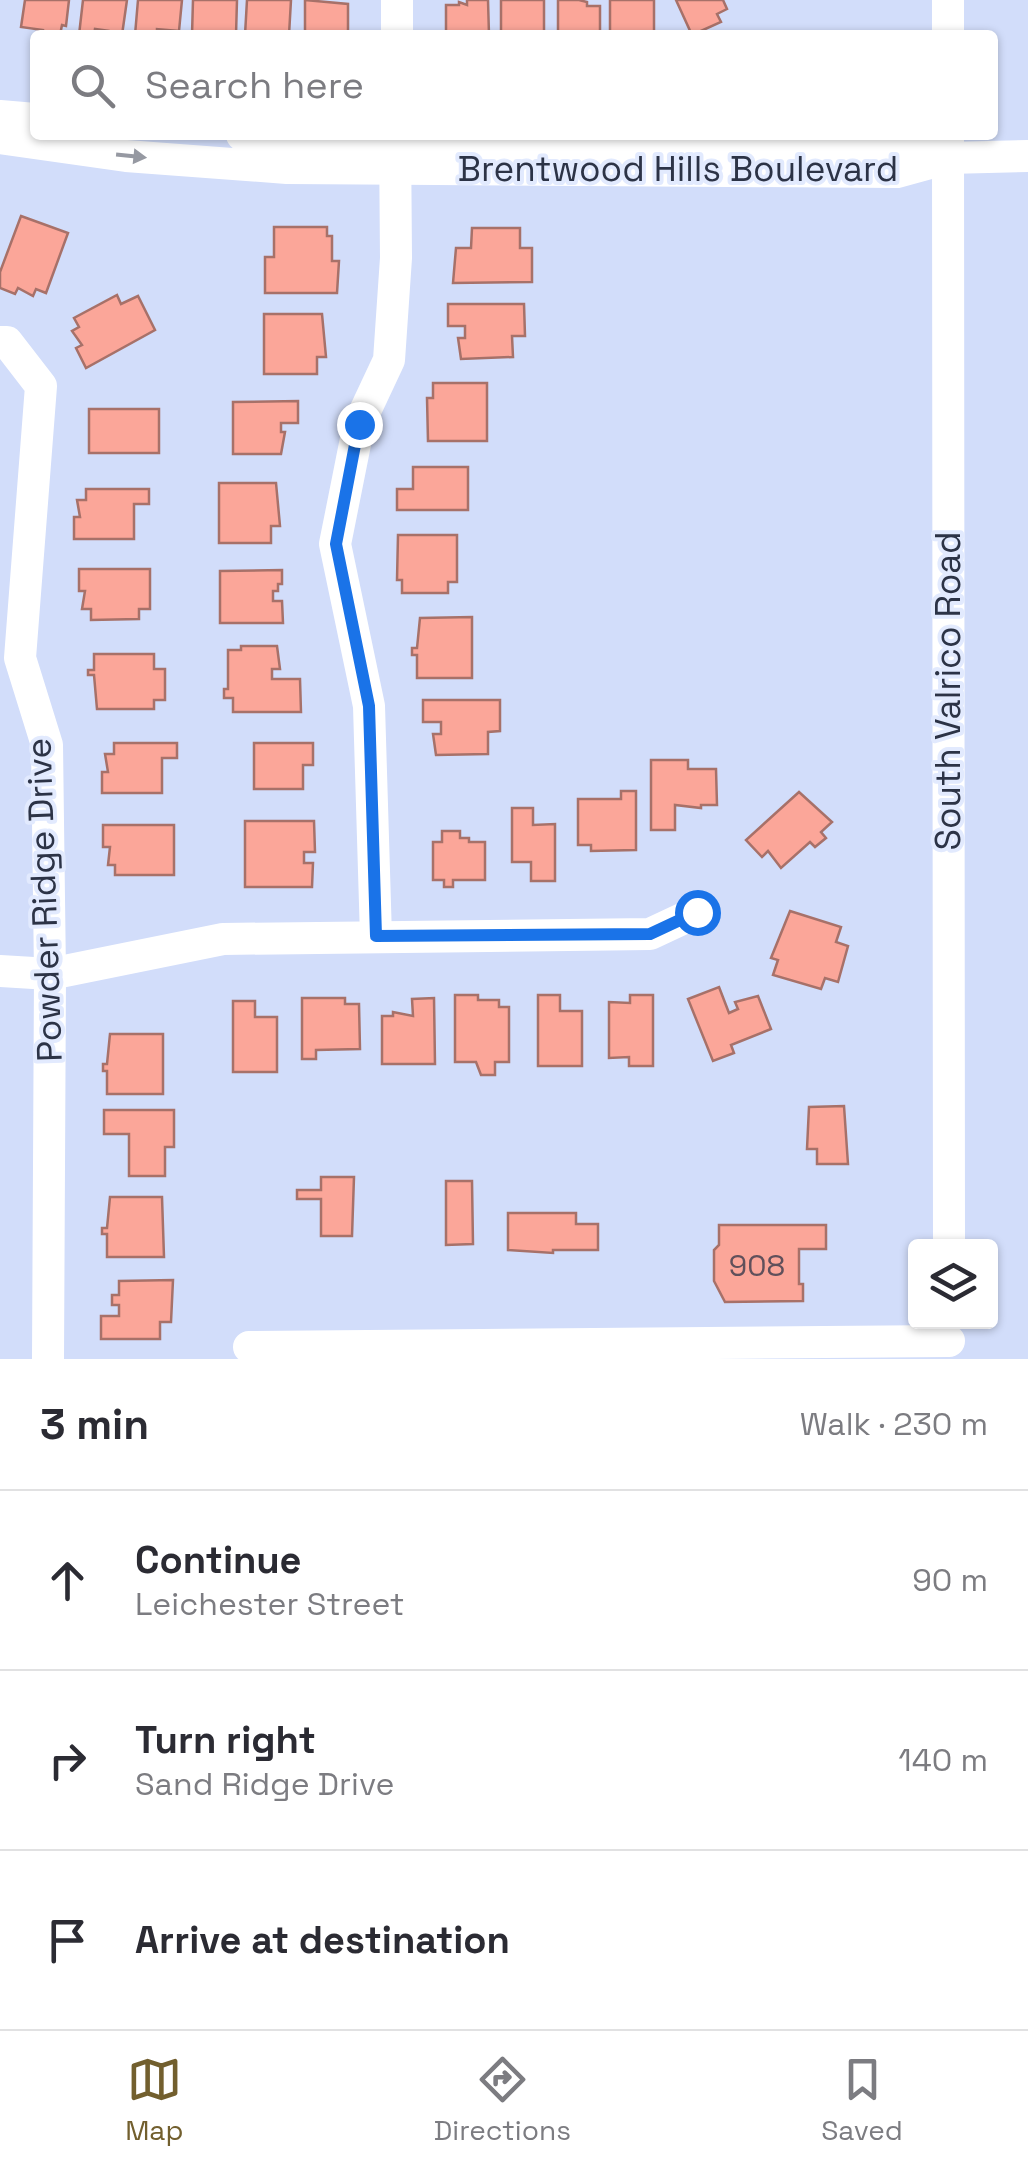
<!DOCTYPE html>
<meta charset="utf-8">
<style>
body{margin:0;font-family:"Space Grotesk",sans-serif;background:#f2f2f3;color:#2b2b33}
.controls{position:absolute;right:30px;bottom:30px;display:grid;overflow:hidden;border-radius:10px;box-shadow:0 2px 8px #0004}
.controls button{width:90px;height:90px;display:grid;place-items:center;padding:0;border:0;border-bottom:2px solid #e1e1e2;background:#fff;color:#2b2b33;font:50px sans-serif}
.stop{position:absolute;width:30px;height:30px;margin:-22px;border:8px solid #1a73e8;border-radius:50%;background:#fff}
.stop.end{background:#1a73e8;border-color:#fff;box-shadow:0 2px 10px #0008}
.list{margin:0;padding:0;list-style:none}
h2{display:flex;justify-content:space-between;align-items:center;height:130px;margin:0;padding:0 40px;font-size:42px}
h2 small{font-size:32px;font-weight:400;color:#7c7c81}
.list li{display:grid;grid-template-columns:65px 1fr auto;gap:30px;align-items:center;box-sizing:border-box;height:180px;padding:0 40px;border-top:2px solid #e1e1e2}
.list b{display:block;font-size:38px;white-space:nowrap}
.list p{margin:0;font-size:32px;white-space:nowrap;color:#7c7c81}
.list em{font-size:32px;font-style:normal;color:#7c7c81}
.icon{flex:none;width:55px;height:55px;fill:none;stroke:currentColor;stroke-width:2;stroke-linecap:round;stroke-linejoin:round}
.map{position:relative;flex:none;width:1028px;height:1359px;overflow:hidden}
.search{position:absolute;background:#fff;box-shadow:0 2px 8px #0004;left:30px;right:30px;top:30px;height:110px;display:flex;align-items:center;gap:25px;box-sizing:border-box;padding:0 35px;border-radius:10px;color:#7c7c81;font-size:38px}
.sheet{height:670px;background:#fff}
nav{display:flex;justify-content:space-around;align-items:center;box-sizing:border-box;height:140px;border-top:2px solid #e1e1e2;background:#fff;font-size:28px;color:#7c7c81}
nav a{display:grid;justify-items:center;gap:5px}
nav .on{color:#725f2e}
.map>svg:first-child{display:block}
.building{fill:#fba699;stroke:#a77169;stroke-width:2.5}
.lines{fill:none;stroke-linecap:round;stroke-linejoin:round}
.minor{stroke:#fff;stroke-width:32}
.oneway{fill:#9699a2}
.route{stroke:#1a73e8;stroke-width:12}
.labels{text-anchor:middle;stroke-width:8;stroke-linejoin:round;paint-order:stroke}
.number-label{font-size:30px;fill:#60505b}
.street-label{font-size:35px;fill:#2c3346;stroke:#e2eafe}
</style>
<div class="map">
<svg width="1028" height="1359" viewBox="0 0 1028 1359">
<rect width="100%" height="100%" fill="#d2ddfa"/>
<g class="building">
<polygon points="25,0 69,0 66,26 62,25 60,35 43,35 43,30 21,27"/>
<polygon points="83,0 127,0 122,35 112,35 109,31 95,29 94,35 79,35"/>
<polygon points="138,0 182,0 179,31 157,29 157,35 135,35"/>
<polygon points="193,0 237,0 236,35 192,35"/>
<polygon points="247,0 291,0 289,35 245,35"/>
<polygon points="305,0 348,4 348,35 305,35"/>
<polygon points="467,0 488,0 489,35 446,35 446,5 459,5 459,2 467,5"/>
<rect x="501" y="0" width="43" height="35"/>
<polygon points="558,0 579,0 587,2 587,6 600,6 600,35 558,35"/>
<rect x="610" y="0" width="44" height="35"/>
<polygon points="676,0 723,0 727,9 717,14 721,22 692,35"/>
<polygon points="21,216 68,233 46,293 36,289 33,296 18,288 15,294 0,288 0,272"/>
<polygon points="274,227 327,227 327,236 332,236 332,261 339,261 337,293 265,293 265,257 274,257"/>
<polygon points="472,228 520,228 520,248 532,248 532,282 453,283 456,248 471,248"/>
<polygon points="117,295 121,304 138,296 155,330 86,368 76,348 82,345 72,331 79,327 74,318"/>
<polygon points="448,304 524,304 525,336 512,336 513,357 461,359 458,338 465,338 465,326 448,326"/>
<polygon points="264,314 322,314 326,357 317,357 317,374 264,374"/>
<polygon points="433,383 487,383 487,441 428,441 427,398 433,398"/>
<polygon points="298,401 298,423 281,423 281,432 285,432 281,454 233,454 233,402"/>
<rect x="89" y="409" width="70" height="44"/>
<polygon points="413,467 468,467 468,510 397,510 397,489 413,489"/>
<polygon points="219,483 276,483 280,526 271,526 271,543 219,543"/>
<polygon points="86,489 149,489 149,504 134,504 134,539 74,539 74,517 80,517 77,500 86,500"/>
<polygon points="398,535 457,535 457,582 448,582 448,593 402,593 402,580 397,580"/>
<polygon points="79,569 150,569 150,609 139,609 139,619 91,620 91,609 82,609 85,591 79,591"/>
<polygon points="282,570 282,584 278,584 278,591 273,591 273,601 282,601 283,623 220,623 220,571"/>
<polygon points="472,617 472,678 417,678 417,655 412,655 412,648 417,648 420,618"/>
<polygon points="241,646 277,646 280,669 272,669 272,679 300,679 301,712 233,712 233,698 224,698 224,689 228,689 228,650 241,650"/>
<polygon points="94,654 154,654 154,669 165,669 165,700 154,700 154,709 97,709 94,675 88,675 88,670 94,670"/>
<polygon points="423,700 500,700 500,731 488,732 488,754 436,755 433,734 441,734 441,722 423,722"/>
<polygon points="114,743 177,743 177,758 162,758 162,793 102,793 102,772 108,772 105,754 114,754"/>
<polygon points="254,743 313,743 313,765 303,765 303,789 254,789"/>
<polygon points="651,760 688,760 688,769 716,769 717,805 701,805 701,808 675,805 675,830 651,830"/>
<polygon points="621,791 636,791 636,850 591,851 591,845 578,845 578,799 621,799"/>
<polygon points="799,792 832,822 821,832 826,838 815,847 810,842 781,868 768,851 762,857 746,840"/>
<polygon points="512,808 533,808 533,825 555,824 555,881 531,881 531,862 512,862"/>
<polygon points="245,821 314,821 315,852 304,852 304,863 313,863 312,887 245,887"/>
<polygon points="103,825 174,825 174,875 115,875 115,865 108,865 110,847 103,847"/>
<polygon points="442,831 460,831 460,838 469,838 469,842 485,842 485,880 453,880 453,887 444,887 444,880 433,880 433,842 442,842"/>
<polygon points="790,911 841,927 836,942 848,946 838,982 825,978 821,989 773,975 778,960 771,958"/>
<polygon points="719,987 729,1013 738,1009 735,1002 758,996 771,1029 731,1045 734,1053 713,1061 688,999"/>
<polygon points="455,995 478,995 478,1000 499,1000 499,1007 509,1007 509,1062 495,1062 495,1075 481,1075 476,1062 455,1062"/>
<polygon points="538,995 560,995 560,1011 582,1011 582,1066 538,1066"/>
<polygon points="630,995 653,995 653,1066 629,1066 629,1057 609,1058 609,1002 630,1003"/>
<polygon points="302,998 345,998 345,1004 359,1004 360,1049 316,1050 316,1059 302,1059"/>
<polygon points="434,998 435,1064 382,1064 382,1016 393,1016 393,1012 413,1016 412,999"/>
<polygon points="233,1001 255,1001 255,1017 277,1017 277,1072 233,1072"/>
<polygon points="110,1034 163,1034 163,1094 107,1094 107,1071 103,1071 103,1064 107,1064"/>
<polygon points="844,1106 848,1164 817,1164 817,1149 807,1149 809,1107"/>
<polygon points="104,1110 174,1110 174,1147 165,1147 165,1176 129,1176 129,1134 104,1134"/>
<polygon points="321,1177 354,1177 352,1236 321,1236 321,1199 297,1199 297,1190 321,1190"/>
<polygon points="446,1181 472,1181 473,1244 446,1245"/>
<polygon points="110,1197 162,1197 164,1257 107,1257 107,1234 102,1234 102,1228 107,1228"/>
<polygon points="508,1213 576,1213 576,1224 598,1224 598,1250 553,1250 553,1253 508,1250"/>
<polygon points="719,1225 826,1225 826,1249 799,1249 799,1284 803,1284 803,1301 725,1302 714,1281 714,1250 719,1245"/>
<polygon points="173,1280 171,1322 160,1322 160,1339 101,1339 101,1316 119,1316 119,1305 112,1305 112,1295 119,1295 119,1281"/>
</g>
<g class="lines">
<g class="minor">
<polyline points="948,0 948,35"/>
<polyline points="397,35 397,0"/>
<polyline points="0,116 35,119"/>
<polyline points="242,135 334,139 895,142 948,158"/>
<polyline points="948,135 949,1246"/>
<polyline points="0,138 126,156 287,168 897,172 948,158 1028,156"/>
<polyline points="0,342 7,342 41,386 20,658 47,745 50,974 48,1359"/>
<polyline points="376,937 369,706 335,544 359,424 389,360 396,258 395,135"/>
<polyline points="0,971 50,974 223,939 650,934 697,912"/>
<polyline points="249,1347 949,1341"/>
</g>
</g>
<defs><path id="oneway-solid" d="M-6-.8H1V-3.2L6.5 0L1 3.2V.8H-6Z" transform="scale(2.5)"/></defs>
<use class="oneway" href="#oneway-solid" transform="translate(131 156) rotate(6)"/>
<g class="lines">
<polyline class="route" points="359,424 336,544 369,706 376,936 650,934 697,912"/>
</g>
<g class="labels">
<g class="number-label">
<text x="757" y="1276">908</text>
</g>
<g class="street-label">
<text x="678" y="181">Brentwood Hills Boulevard</text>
<text transform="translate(948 691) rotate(-90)" y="12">South Valrico Road</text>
<text transform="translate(44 900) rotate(-92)" y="12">Powder Ridge Drive</text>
</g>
</g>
</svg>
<div class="controls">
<button><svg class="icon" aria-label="layers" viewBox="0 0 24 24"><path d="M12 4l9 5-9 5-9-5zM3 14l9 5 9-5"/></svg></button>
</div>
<div class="stop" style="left:697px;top:912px"></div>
<div class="stop end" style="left:359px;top:424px"></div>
<div class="search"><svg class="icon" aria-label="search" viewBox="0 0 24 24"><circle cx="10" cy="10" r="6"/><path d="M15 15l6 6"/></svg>Search here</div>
</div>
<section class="sheet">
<h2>3 min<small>Walk · 230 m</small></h2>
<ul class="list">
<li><svg class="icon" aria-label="ahead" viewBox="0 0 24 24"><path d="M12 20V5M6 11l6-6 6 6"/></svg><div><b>Continue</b><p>Leichester Street</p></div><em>90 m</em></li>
<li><svg class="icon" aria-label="right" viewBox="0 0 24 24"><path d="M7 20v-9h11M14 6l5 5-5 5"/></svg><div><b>Turn right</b><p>Sand Ridge Drive</p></div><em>140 m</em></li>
<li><svg class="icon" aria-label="arrive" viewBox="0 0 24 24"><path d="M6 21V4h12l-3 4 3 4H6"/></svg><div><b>Arrive at destination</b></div></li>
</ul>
</section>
<nav>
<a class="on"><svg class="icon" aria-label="map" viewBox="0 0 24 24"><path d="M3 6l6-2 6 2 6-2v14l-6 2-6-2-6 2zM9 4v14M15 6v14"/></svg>Map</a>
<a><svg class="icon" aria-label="directions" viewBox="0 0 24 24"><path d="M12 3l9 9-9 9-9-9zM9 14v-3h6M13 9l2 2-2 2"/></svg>Directions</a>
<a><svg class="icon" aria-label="saved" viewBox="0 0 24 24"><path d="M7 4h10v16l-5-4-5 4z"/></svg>Saved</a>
</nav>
